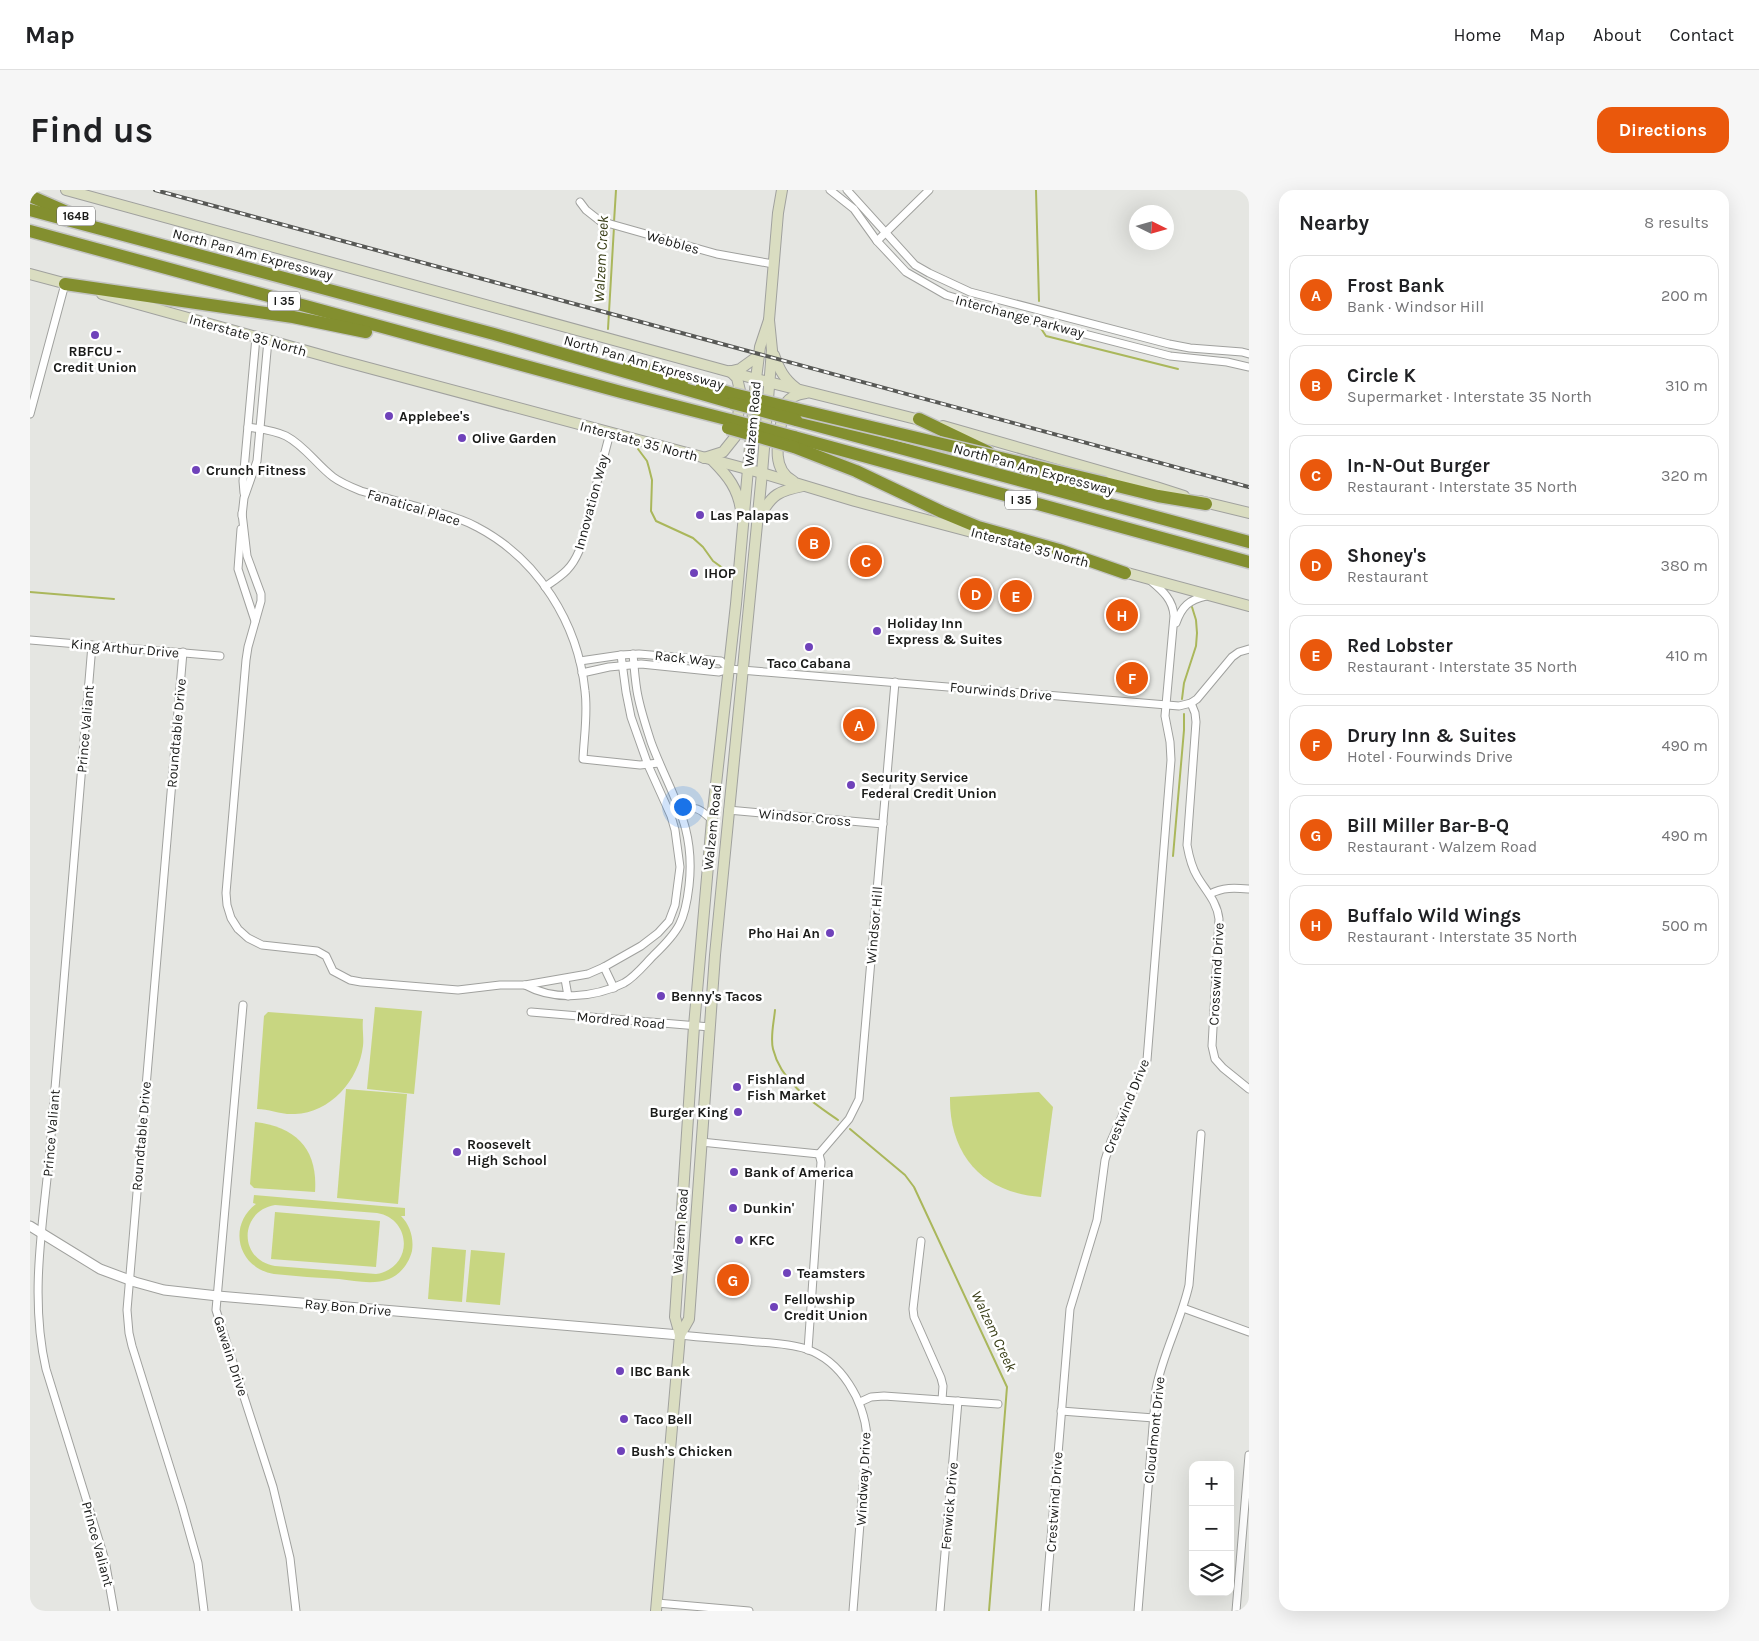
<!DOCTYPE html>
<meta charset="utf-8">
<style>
body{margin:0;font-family:Karla,sans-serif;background:#f6f6f6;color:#202124}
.controls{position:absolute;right:15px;bottom:15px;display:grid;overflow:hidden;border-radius:10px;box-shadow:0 5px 20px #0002}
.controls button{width:45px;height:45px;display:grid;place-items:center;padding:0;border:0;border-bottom:1px solid #e0e0e0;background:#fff;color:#202124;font:25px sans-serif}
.compass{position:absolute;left:1099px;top:15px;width:45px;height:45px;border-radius:50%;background:#fff;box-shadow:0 5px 20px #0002;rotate:95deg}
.you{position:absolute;left:652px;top:616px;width:18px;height:18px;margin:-12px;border:4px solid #fff;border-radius:50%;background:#1a73e8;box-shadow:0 0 0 8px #1a73e833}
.badge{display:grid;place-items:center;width:32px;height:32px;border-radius:50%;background:#ea580c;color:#fff;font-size:16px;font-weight:700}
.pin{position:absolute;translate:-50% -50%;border:2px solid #fff;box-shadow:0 1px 5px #0006}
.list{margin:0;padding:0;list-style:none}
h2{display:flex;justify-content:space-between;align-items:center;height:65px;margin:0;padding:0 20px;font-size:21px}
h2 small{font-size:16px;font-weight:400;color:#757577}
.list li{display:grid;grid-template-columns:32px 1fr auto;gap:15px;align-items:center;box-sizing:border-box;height:80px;margin:0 10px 10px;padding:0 10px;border:1px solid #e0e0e0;border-radius:15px}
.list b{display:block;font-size:19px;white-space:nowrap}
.list p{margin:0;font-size:16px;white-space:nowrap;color:#757577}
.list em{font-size:16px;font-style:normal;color:#757577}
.icon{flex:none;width:28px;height:28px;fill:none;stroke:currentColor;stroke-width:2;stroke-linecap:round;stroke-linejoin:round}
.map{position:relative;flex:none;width:1219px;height:1421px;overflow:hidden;border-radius:15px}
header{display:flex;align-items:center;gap:30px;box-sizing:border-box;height:70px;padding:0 25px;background:#fff;border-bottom:1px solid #e0e0e0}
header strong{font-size:24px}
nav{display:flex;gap:28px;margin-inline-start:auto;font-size:18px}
.intro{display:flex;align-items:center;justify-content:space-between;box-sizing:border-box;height:120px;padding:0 30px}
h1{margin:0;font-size:35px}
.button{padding:12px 22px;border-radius:15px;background:#ea580c;color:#fff;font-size:18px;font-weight:700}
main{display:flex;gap:30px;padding:0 30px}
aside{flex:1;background:#fff;border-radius:15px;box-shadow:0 5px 20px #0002}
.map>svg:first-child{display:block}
.green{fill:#c8d681;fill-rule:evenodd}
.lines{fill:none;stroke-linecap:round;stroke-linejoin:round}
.stream{stroke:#aab75b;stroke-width:2}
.minor-casing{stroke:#a0a19e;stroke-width:9}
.tertiary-casing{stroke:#a0a19e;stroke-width:11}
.secondary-casing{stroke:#a0a19e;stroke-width:12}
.motorway-casing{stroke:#c3c4c3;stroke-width:15}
.minor{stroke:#fff;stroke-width:7}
.tertiary{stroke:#fff;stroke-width:9}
.secondary{stroke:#daddc1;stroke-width:10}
.motorway{stroke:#838f2f;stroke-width:12}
.rail-casing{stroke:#585956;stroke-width:4}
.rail{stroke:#fff;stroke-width:2;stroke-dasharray:5.5;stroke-linecap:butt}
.motorway-bridge-casing{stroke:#c3c4c3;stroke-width:15;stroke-linecap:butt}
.motorway-bridge{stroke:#838f2f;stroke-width:12}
.poi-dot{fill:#6f42ba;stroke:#fff;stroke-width:2}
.labels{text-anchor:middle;stroke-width:5;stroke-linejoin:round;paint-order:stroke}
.shield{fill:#fff;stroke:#5f5f5e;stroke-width:1}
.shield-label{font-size:12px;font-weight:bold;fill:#1a1b19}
.street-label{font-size:14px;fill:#1a1b19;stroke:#fff}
.poi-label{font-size:14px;font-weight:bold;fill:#1a1b19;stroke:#fff;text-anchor:start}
.water-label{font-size:15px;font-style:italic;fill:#393e17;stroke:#fff}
</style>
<header>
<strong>Map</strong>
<nav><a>Home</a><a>Map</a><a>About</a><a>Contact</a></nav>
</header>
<div class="intro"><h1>Find us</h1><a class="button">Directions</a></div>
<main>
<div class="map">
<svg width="1219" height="1421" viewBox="0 0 1219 1421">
<rect width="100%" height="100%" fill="#e5e6e2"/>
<g class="green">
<polygon points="345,817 392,821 384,904 337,899"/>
<path d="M238 822 333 829C332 839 334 847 333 856 329 890 300 923 265 924 251 925 239 919 227 919L234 826Z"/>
<polygon points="316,899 377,904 368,1014 307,1008"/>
<path d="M1009 902 1023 917 1011 1007C953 1003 919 965 920 907Z"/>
<path d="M225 932C267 937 288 960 285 1002L224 998 220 994Z"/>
<path d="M224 1005 375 1018V1026H371C380 1035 384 1048 382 1061 379 1073 371 1084 359 1089 344 1095 325 1091 309 1089 288 1088 266 1086 244 1084 208 1078 197 1036 226 1014L223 1013ZM245 1015 347 1023C383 1029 383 1079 346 1084L245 1076C208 1070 209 1021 245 1015Z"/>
<polygon points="245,1022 350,1031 346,1077 241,1069"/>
<polygon points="402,1057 436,1060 432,1112 398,1109"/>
<polygon points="441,1060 475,1063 470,1115 436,1112"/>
</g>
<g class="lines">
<g class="stream">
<polyline points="1006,0 1009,111"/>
<polyline points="584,32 586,0"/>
<polyline points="1010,137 1016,146 1148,179"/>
<polyline points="578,139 584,37"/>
<polyline points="608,259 617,271 619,278 622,290 621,321 626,331 663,348 673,357 683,371 701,384"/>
<polyline points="0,402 84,409"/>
<polyline points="1152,509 1154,493 1166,456 1167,443 1166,430 1162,417"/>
<polyline points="1143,666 1154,540 1154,524"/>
<path d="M745 820C744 832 740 847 743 859 751 892 782 912 808 930"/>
<polyline points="820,939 875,985 884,997 977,1197 959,1421"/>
</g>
<g class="minor-casing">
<g id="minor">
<polyline points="800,0 824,19 847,51 876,82 916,105 985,126 1140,166 1197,172 1219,177"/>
<polyline points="817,0 885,75 899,83 940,102 1139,154 1160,158 1212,162 1219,164"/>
<polyline points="550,12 556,20 570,31 687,64 743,74"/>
<polyline points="847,51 899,0"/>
<polyline points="0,224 35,94"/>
<path d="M218 237C231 239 244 240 256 246 275 256 286 274 303 287 311 293 321 297 331 301 353 307 374 313 396 319 413 324 431 328 447 337 508 369 548 433 555 501 558 523 554 547 553 569L610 575 629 573"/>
<polyline points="214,303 213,291 226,147"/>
<polyline points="212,323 217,366 231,404 231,411 218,457 216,470 196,703 197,715 201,728 208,739 218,748 232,755 287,761 296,766 303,781 320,790 331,792 428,800 470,795 495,795 558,784 574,777 611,756 628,743 639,731 645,715 650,677 645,640 641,626 618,575 601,527 596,502 591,465"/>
<polyline points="212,326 214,308 227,271 238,150"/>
<polyline points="211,339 208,379 225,431"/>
<path d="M515 397C532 385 541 380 549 361L580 243"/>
<path d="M1146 433C1152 416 1159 410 1176 406"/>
<polyline points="0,450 190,466"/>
<path d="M62 455 19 970C12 1039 0 1110 16 1179L75 1370 84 1421"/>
<polyline points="153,462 97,1120 99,1143 102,1156 152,1316 168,1373 174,1421"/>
<polyline points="550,471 591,465 609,464 691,471 699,479"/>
<polyline points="552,483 579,477 611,474 689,482 699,479 1149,516 1161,513 1167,509 1202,467 1209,462 1219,459"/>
<path d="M1161 513 1165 523 1166 532 1157 655C1159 666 1161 676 1167 686 1175 700 1187 711 1189 729L1182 856 1185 869 1193 878 1219 899"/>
<polyline points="698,620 853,634"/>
<path d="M651 622C667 615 670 619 682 630"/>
<path d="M1180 704C1193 697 1205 698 1219 699"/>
<polyline points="574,777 584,798"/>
<polyline points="535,789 538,806"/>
<path d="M495 795C524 811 564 808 594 793 605 787 615 774 624 765 649 741 655 731 659 696 666 635 641 606 621 552 616 536 610 519 607 501 605 489 604 476 603 464"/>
<polyline points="213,815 186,1120 243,1297 260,1368 266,1421"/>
<polyline points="501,822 680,837"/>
<polyline points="671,952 789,964"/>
<polyline points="789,964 819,929 829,909 865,492"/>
<polyline points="891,1051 883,1119 884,1127 911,1188 913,1196 912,1210"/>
<polyline points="1153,1118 1219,1142"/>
<path d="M650 1145C676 1148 701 1149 727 1152 743 1153 761 1154 776 1159 812 1171 834 1211 837 1246L823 1421"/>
<polyline points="778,1160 791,972 789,964"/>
<polyline points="830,1212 841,1207 854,1206 968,1214"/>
<polyline points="1031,1221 1124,1228"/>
<polyline points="627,1413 719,1421"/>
<polyline points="910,1421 928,1211"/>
<path d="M1015 1421 1040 1119 1067 1030 1075 970 1081 951 1117 870 1141 570 1140 552 1135 526 1144 426C1143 410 1133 401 1121 391"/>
<path d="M1108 1421 1126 1199C1133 1163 1151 1131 1159 1095L1171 944"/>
<polyline points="1206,1421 1219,1265"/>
</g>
</g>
<g class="tertiary-casing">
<polyline id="tertiary" points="0,1036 70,1079 105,1092 134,1100 188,1106 650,1145"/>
</g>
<g class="secondary-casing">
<g id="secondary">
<polyline points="36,0 726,189 894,231"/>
<polyline points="0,84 41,95"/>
<polyline points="72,104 309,170 732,283 825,311 957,346"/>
<path d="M744 165C749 179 754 189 766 198"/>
<polyline points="702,181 710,179 728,166"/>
<polyline points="913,236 1126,297 1154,306"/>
<polyline points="674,268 693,262 705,247 711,205 707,188 700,181"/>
<path d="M683 271C698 286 708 299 711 320"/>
<path d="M763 291C737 277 751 241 754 217 758 208 766 204 776 203"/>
<polyline points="1170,311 1219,323"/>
<path d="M730 326C742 304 749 301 773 296"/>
<polyline points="1090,381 1219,416"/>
<polyline points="650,1145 659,1129 685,765 732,283 742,160 739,130 748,23 752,0"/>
<polyline points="626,1421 650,1145 645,1127 664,836 682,630 706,414 726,189 730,157 739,130"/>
</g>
</g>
<g class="motorway-casing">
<g id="motorway">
<polyline points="0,6 46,26"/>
<polyline points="0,20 464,144 703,213"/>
<polyline points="0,41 591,202 700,230"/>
<polyline points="35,94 263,127 336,142"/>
<polyline points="599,175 653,190"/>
<polyline points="672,195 703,204"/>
<polyline points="889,229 958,262"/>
<polyline points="766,230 1219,352"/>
<polyline points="764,247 1219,372"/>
<polyline points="764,257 826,281 912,322 948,337 1029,360 1095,383"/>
<polyline points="989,276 1052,300"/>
<polyline points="1075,293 1128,306 1176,314"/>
</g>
</g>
<use href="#minor" class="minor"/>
<use href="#tertiary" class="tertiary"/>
<use href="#secondary" class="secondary"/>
<use href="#motorway" class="motorway"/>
<g class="rail-casing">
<polyline id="rail" points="125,0 1219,297"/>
</g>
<use href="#rail" class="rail"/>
<g class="motorway-bridge-casing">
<g id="motorway-bridge">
<polyline points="703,204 1075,293"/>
<polyline points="703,213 766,230"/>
<polyline points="700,230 764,247"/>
<polyline points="698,238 764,257"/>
</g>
</g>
<use href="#motorway-bridge" class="motorway-bridge"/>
</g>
<g class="poi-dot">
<circle cx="65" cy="145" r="5"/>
<circle cx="359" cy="226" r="5"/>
<circle cx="432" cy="248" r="5"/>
<circle cx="166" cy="280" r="5"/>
<circle cx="670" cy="325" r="5"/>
<circle cx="664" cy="383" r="5"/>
<circle cx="847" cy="441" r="5"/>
<circle cx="779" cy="457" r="5"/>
<circle cx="821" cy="595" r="5"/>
<circle cx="800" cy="743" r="5"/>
<circle cx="631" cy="806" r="5"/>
<circle cx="707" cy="897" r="5"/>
<circle cx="708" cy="922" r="5"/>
<circle cx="427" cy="962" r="5"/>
<circle cx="704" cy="982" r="5"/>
<circle cx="703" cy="1018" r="5"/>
<circle cx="709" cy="1050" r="5"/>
<circle cx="757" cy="1083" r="5"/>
<circle cx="744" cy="1117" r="5"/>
<circle cx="590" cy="1181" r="5"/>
<circle cx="594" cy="1229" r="5"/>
<circle cx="591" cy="1261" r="5"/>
</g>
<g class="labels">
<g class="shield">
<rect x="27" y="16.5" width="38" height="19" rx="4"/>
<rect x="238" y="101.5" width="32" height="19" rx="4"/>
<rect x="975" y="300.5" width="32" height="19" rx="4"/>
</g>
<g class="shield-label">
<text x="46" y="30">164B</text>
<text x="254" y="115">I 35</text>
<text x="991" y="314">I 35</text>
</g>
<g class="street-label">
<text transform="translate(643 52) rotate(16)" y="5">Webbles</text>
<text transform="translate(223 64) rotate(15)" y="5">North Pan Am Expressway</text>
<text transform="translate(990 126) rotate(15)" y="5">Interchange Parkway</text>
<text transform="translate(218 145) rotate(16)" y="5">Interstate 35 North</text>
<text transform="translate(614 172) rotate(16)" y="5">North Pan Am Expressway</text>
<text transform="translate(722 234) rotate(-85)" y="5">Walzem Road</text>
<text transform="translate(609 251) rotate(15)" y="5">Interstate 35 North</text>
<text transform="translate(1004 279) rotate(15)" y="5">North Pan Am Expressway</text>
<text transform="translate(561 312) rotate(-75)" y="5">Innovation Way</text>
<text transform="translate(384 317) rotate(17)" y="5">Fanatical Place</text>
<text transform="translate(1000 357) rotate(15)" y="5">Interstate 35 North</text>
<text transform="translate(95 458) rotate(5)" y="5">King Arthur Drive</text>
<text transform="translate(655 468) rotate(6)" y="5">Rack Way</text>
<text transform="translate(971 501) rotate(5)" y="5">Fourwinds Drive</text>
<text transform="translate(55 539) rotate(-85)" y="5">Prince Valiant</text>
<text transform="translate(146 543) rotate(-85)" y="5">Roundtable Drive</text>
<text transform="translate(775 627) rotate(5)" y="5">Windsor Cross</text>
<text transform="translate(682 637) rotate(-84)" y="5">Walzem Road</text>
<text transform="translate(844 735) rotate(-85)" y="5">Windsor Hill</text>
<text transform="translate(1186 784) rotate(-87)" y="5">Crosswind Drive</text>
<text transform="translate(591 830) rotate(5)" y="5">Mordred Road</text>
<text transform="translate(1096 916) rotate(-68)" y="5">Crestwind Drive</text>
<text transform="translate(21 943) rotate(-85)" y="5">Prince Valiant</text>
<text transform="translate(111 946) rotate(-85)" y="5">Roundtable Drive</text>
<text transform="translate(650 1041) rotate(-86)" y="5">Walzem Road</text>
<text transform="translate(318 1117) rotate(5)" y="5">Ray Bon Drive</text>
<text transform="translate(201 1166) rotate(72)" y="5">Gawain Drive</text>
<text transform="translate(1124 1240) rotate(-84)" y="5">Cloudmont Drive</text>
<text transform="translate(833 1289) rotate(-87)" y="5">Windway Drive</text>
<text transform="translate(1024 1312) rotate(-86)" y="5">Crestwind Drive</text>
<text transform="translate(919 1316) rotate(-85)" y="5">Fenwick Drive</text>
<text transform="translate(68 1354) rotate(75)" y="5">Prince Valiant</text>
</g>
<g class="poi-label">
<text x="65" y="166" text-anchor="middle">RBFCU -<tspan x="65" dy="16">Credit Union</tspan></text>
<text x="369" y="231">Applebee's</text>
<text x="442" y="253">Olive Garden</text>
<text x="176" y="285">Crunch Fitness</text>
<text x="680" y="330">Las Palapas</text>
<text x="674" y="388">IHOP</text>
<text x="857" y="438">Holiday Inn<tspan x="857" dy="16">Express &amp; Suites</tspan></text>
<text x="779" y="478" text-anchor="middle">Taco Cabana</text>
<text x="831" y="592">Security Service<tspan x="831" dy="16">Federal Credit Union</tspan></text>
<text x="790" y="748" text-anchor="end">Pho Hai An</text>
<text x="641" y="811">Benny's Tacos</text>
<text x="717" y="894">Fishland<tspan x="717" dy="16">Fish Market</tspan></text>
<text x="698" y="927" text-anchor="end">Burger King</text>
<text x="437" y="959">Roosevelt<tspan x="437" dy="16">High School</tspan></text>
<text x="714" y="987">Bank of America</text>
<text x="713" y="1023">Dunkin'</text>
<text x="719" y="1055">KFC</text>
<text x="767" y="1088">Teamsters</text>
<text x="754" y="1114">Fellowship<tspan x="754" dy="16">Credit Union</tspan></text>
<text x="600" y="1186">IBC Bank</text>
<text x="604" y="1234">Taco Bell</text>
<text x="601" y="1266">Bush's Chicken</text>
</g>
<g class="water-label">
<text transform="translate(571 69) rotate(-87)" y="5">Walzem Creek</text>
<text transform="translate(964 1141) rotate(65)" y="5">Walzem Creek</text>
</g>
</g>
</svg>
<div class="controls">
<button>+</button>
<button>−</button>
<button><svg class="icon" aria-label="layers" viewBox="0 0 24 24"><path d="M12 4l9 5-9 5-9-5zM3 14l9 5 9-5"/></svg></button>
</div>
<svg class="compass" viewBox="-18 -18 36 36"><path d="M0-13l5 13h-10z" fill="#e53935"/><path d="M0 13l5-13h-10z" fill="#757577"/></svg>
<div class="you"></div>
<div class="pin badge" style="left:829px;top:535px">A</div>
<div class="pin badge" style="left:784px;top:353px">B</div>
<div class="pin badge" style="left:836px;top:371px">C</div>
<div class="pin badge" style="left:946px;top:404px">D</div>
<div class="pin badge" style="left:986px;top:406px">E</div>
<div class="pin badge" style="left:1102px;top:488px">F</div>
<div class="pin badge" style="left:703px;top:1090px">G</div>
<div class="pin badge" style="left:1092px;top:425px">H</div>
</div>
<aside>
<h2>Nearby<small>8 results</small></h2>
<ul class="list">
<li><span class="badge">A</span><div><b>Frost Bank</b><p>Bank · Windsor Hill</p></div><em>200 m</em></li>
<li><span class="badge">B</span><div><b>Circle K</b><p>Supermarket · Interstate 35 North</p></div><em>310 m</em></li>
<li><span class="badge">C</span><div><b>In-N-Out Burger</b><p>Restaurant · Interstate 35 North</p></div><em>320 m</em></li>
<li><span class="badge">D</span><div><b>Shoney's</b><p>Restaurant</p></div><em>380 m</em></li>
<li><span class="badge">E</span><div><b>Red Lobster</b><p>Restaurant · Interstate 35 North</p></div><em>410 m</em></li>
<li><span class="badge">F</span><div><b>Drury Inn &amp; Suites</b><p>Hotel · Fourwinds Drive</p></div><em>490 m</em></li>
<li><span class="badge">G</span><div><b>Bill Miller Bar-B-Q</b><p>Restaurant · Walzem Road</p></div><em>490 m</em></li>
<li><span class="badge">H</span><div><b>Buffalo Wild Wings</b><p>Restaurant · Interstate 35 North</p></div><em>500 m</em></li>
</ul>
</aside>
</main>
